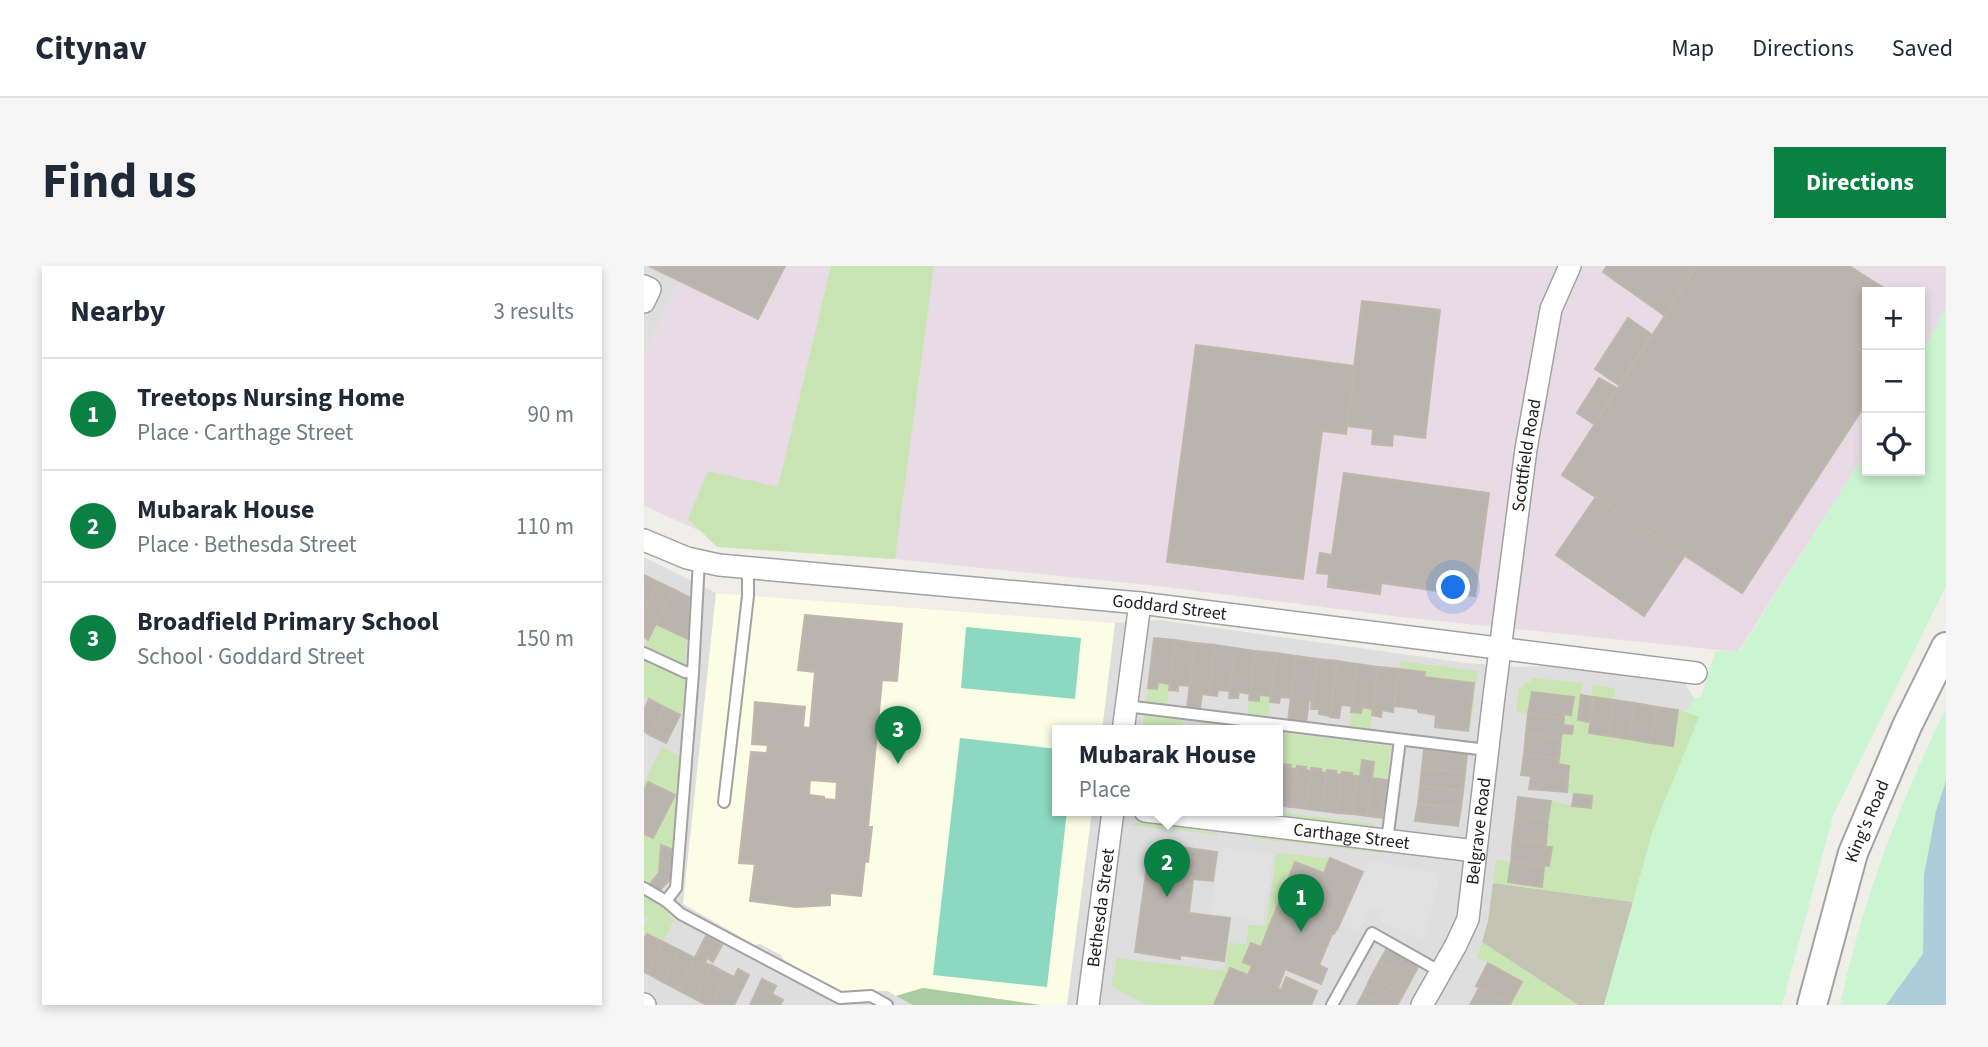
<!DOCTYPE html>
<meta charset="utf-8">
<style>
body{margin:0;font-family:"Source Sans 3",sans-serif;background:#f6f6f7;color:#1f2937}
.controls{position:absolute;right:21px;top:21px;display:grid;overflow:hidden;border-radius:0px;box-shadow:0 4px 10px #0003}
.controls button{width:63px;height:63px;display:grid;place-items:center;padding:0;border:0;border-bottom:2px solid #e0e1e3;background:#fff;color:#1f2937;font:35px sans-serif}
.you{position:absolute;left:810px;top:322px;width:24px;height:24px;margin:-18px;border:5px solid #fff;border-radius:50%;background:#1a73e8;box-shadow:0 0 0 10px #1a73e833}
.badge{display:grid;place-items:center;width:46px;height:46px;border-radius:50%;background:#0b8043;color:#fff;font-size:23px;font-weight:700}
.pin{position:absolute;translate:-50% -58px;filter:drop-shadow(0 2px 4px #0008)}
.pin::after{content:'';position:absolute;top:37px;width:24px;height:21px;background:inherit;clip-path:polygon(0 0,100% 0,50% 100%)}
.popup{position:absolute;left:408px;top:459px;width:231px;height:91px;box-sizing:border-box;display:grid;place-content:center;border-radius:0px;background:#fff;filter:drop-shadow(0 2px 5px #0005);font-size:23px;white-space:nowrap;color:#747a83}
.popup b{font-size:26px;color:#1f2937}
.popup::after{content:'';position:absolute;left:50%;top:100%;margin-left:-14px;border:14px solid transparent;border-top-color:#fff}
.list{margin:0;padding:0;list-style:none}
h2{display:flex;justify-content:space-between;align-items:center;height:91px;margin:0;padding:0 28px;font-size:30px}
h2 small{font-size:23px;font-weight:400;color:#747a83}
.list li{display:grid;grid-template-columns:46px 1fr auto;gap:21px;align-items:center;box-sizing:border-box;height:112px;padding:0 28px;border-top:2px solid #e0e1e3}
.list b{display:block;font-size:26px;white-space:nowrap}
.list p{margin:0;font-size:23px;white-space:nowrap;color:#747a83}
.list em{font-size:23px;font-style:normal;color:#747a83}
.icon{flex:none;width:38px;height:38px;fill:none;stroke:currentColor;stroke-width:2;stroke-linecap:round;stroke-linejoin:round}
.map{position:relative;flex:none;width:1302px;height:739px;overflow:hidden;border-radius:0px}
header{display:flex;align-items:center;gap:42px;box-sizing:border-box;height:98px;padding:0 35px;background:#fff;border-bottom:2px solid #e0e1e3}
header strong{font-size:33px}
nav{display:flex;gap:38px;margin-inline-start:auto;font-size:24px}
.intro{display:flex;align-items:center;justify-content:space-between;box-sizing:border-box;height:168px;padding:0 42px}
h1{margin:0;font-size:49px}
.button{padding:18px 32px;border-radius:0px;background:#0b8043;color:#fff;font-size:24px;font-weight:700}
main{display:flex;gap:42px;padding:0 42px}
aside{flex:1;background:#fff;border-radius:0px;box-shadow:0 4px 10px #0003}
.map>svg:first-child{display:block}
.residential{fill:#dfdede;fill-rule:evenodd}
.industrial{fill:#e9dbe5}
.education{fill:#fbfde5}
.construction{fill:#c3c4b4}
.grass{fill:#c9e5b3}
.forest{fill:#abcca1}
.park{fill:#caf5d0}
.pitch{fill:#8dd8c0}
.parking{fill:#e1e1e1}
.water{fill:#adcdda}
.building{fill:#bab4ae;stroke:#c1b6ac;stroke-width:2;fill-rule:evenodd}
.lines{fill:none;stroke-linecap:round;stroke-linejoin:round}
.service-casing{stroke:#a2a2a2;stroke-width:14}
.minor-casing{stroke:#a2a2a2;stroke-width:24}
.tertiary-casing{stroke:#a2a2a2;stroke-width:32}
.service{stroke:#fff;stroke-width:10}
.minor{stroke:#fff;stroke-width:21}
.tertiary{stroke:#fff;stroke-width:28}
.labels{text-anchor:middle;stroke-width:6;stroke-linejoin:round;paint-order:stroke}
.street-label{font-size:18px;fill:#212121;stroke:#fff}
</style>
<header>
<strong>Citynav</strong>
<nav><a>Map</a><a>Directions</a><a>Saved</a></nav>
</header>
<div class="intro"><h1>Find us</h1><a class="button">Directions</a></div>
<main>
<aside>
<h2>Nearby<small>3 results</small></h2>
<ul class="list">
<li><span class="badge">1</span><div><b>Treetops Nursing Home</b><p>Place · Carthage Street</p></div><em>90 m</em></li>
<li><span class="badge">2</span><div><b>Mubarak House</b><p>Place · Bethesda Street</p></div><em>110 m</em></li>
<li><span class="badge">3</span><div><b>Broadfield Primary School</b><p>School · Goddard Street</p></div><em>150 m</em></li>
</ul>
</aside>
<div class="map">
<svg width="1302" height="739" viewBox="0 0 1302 739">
<rect width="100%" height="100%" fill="#f0eee8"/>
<g class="residential">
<polygon points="0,0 5,0 35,15 0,90"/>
<path d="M0 291 72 327 471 357 516 354 823 397 875 401 1028 396 1050 432 1043 445 1056 450 1009 564 960 739H0ZM413 465H633V545H413Z"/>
</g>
<polygon class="industrial" points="5,0 1302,0 1302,40 1276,93 1276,26 1223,26 1223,185 1094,386 757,351 514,320 251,293 92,281 0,240 0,90 35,15"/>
<polygon class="education" points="72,327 471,357 458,465 413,465 413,545 448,545 423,739 396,739 279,722 252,730 244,725 195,725 140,694 137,689 116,678 111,679 39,638"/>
<polygon class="construction" points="849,617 989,636 960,739 934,739 838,676 844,655"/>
<g class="grass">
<polygon points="187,0 290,0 251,293 73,281 44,253 64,205 134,221"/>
<polygon points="12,358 43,373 41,399 1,380"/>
<polygon points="0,393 41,413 39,441 36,449 0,431"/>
<polygon points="756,395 834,405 826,465 824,465 830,417 780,411 781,406 755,403"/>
<polygon points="890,412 939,417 934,454 944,455 949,419 971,422 970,434 950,432 945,467 1029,480 1034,444 1056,450 1009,564 989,636 849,617 852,594 867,596 865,616 898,621 900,600 905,600 908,582 901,581 907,535 928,540 947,541 948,530 923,527 925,500 914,498 920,448 927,449 929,431 888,426 884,448 872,446 875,423"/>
<polygon points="514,416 526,418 523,440 502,437 504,422 513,423"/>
<polygon points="615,429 627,430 624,452 603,450 605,434 614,435"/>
<polygon points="718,441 729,443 726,465 705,463 707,446 717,447"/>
<polygon points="500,449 539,454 537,465 498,465"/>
<polygon points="556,456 622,465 554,465"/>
<polygon points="633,466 747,480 743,514 728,512 718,495 716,511 707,509 707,506 698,506 698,509 692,508 692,505 684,504 682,507 677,506 677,503 668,502 667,505 662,504 662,501 653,500 652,503 646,502 646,499 638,498 637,501 633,500"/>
<polygon points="18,481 36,490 30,584 17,579 15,607 6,618 0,614 0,568 10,572 30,529 0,525 0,516"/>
<polygon points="598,545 627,545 731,558 728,562"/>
<polygon points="492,556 573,567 574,569 488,559"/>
<polygon points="612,569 737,583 738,587 608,572"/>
<polygon points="632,587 686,592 680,607 651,596 617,681 607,677 599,696 608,700 604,709 570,739 503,739 467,720 473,692 581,705 584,677 602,678 605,659 622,660"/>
<polygon points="0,629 18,639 30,654 19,676 0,666 0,659 4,653 0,650"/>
<polygon points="838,676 934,739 867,739 878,716 833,691"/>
</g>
<polygon class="forest" points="279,722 396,739 269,739 252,730"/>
<g class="park">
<polygon points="1302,40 1302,320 1189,550 1138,739 960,739 1009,564 1055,451 1042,446 1050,432 1057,431 1071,385 1095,386 1223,185 1223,205 1276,205 1276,93"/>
<path d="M1302 443V739H1196C1218 636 1255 537 1302 443Z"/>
</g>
<g class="pitch">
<polygon points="322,361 437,372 431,433 317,422"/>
<polygon points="316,472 413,483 413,545 423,545 403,721 289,709"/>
</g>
<g class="parking">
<polygon points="576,581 629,589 619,657 602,654 602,651 567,646"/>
<polygon points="724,594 796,608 779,675 735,654 739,640 727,644 713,666 696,658"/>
</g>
<polygon class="water" points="1302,515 1302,739 1242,739 1279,688 1280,609 1292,545"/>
<g class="building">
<polygon points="5,0 141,0 114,53"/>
<polygon points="963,0 1053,0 1020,49 959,6"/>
<polygon points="1053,0 1205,0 1246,26 1223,26 1223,136 1098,327 918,209"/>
<polygon points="718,35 796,44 781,172 749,168 748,180 728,178 729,163 703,160"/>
<polygon points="984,52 1007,68 975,119 951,103"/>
<polygon points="552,79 711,100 702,168 678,165 659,313 523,296"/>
<polygon points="955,112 973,122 950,158 933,147"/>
<polygon points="700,207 845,227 831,330 737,317 736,328 684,321 685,308 673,307 676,287 688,289"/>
<polygon points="952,231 1041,289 1000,350 912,289"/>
<polygon points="0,309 14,316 0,345"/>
<polygon points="14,316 29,323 4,374 0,371 0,345"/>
<polygon points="29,323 45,331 44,373 12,358"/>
<path d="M161 349 258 358 253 415 238 414 224 561H228L224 596 221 595 217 630 186 627V639L152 641 106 635 111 598 95 597 107 486 123 487 124 479 108 478 111 436 161 441 159 461 166 462 171 406 154 404ZM166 514 193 516 192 534 180 533V531L165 529Z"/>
<polygon points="510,372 531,374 526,418 514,416 513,423 504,422"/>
<polygon points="531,374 551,377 546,420 534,419 534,425 525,424"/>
<polygon points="551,377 571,379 565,429 558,428 556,443 543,442"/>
<polygon points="571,379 591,382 586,425 574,424 573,430 565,429"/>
<polygon points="591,382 611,385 606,428 595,426 594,432 585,432"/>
<polygon points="611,385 632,387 627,430 615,429 615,435 605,434"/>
<polygon points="632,387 652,390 647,432 636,431 635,437 626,436"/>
<polygon points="652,390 674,393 669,435 665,435 662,457 644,455"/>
<polygon points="674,393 693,395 686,450 675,448 675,443 667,443"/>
<polygon points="693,395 713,398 708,440 697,439 695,452 686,451"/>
<polygon points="713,398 734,401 729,443 718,441 717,447 707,446"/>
<polygon points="734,401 755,403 749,446 738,444 737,451 728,449"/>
<polygon points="755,403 781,406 780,411 830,417 824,465 791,461 792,449 774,446 774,443 750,440"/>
<polygon points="888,426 930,431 927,449 920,448 920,452 884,448"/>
<polygon points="937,429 948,431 945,456 934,454"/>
<polygon points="950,431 970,434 965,470 945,467"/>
<polygon points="5,433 20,441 6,469 0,465 0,444"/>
<polygon points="970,434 991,437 985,473 965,470"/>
<polygon points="991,437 1013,441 1007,477 985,473"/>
<polygon points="20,441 36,449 22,477 6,469"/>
<polygon points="1013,441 1034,444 1029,480 1007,477"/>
<polygon points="884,448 920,452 919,459 929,460 928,468 918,467 917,472 882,467"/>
<polygon points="882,467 917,472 915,493 880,488"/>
<polygon points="780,483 823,488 821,507 778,502"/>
<polygon points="880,488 915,493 914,498 925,500 923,526 885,523 887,510 877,509"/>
<polygon points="718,494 730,496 723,550 708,548 713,510 716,511"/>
<polygon points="637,498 647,499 646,502 652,503 647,541 633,539"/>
<polygon points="633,500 637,501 633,530"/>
<polygon points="653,500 662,501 662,504 667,505 662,543 647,541"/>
<polygon points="667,502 677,503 677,506 682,507 678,545 662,543"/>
<polygon points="778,502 821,507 819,525 776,520"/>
<polygon points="683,504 692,505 692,508 698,509 693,547 678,545"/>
<polygon points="698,506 708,507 707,509 713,510 708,548 693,547"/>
<polygon points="728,512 743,514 738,552 723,550"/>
<polygon points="4,516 31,529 9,572 0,568 0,525"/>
<polygon points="776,520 819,525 817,542 774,538"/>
<polygon points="930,528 948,530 947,542 928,540"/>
<polygon points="874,531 907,535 904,553 872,549"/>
<polygon points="774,538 817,542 814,560 771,555"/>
<polygon points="872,549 904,553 902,577 869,573"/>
<polygon points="869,573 902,577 901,581 908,581 905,600 867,596"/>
<polygon points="17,579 30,584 27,613 16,624 6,618 15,607"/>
<polygon points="529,580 573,586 569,615 549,613 545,647 586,652 580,695 536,689 536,693 491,686 505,586 527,589"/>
<polygon points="686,592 719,606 693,664 692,663 690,668 688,668 675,699 683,703 677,718 641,703 634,722 637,724 642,711 673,725 667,739 570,739 586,702 604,709 608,700 599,696 607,677 617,681 651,596 680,607"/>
<polygon points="867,596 900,600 898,621 864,616"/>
<polygon points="3,668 19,676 3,707 0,706 0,673"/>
<polygon points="62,670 78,679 69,696 63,692 61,697 67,699 51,733 34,724"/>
<polygon points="19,676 35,684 19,716 3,707"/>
<polygon points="744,680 776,698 767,714 735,696"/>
<polygon points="35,684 51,692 34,724 19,716"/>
<polygon points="735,696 767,714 759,729 727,711"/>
<polygon points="844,697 878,716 866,738 832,720"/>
<polygon points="67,699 82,707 67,739 63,739 51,733"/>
<polygon points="94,703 105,709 90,739 67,739 82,707 90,711"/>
<polygon points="727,711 759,729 753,739 739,739 719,728"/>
<polygon points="118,713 132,720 128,728 139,734 136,739 106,739"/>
<polygon points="835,722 866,738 867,739 826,739"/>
<polygon points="719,728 739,739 713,739"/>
</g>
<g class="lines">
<g class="service-casing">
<g id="service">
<polyline points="0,387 41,406 49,407"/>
<polyline points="482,440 843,484"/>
<polyline points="80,536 104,330 104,302"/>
<polyline points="743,575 756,474"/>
<polyline points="0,622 22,635 37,648 196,732 227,730 243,739"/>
<polyline points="22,635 32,622 49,407 55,294"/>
<polyline points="688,739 728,667 797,706"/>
</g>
</g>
<g class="minor-casing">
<g id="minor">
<polyline points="0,20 6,23 0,36"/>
<path id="s1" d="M0 274 43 292 75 299 496 337 1052 407"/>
<polyline points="479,465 496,337"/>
<path id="s2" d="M501 545 831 585"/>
<polyline points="0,738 1,739"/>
<path id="s3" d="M444 739 469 545"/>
<path id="s4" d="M778 739 812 679 824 653 850 430 882 183 907 43 926 0"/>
</g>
</g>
<g class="tertiary-casing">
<g id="tertiary">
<path id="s5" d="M1168 739 1209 587 1263 460 1302 381"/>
</g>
</g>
<use href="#service" class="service"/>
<use href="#minor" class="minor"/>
<use href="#tertiary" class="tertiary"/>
</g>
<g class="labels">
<g class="street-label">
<text dy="6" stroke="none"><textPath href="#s4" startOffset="565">Scottfield Road</textPath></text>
<text dy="6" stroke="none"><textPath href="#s1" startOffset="532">Goddard Street</textPath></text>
<text dy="6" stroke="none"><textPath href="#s5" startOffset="192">King's Road</textPath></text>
<text dy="6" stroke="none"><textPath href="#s4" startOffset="186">Belgrave Road</textPath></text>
<text dy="6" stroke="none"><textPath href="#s2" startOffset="208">Carthage Street</textPath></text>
<text dy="6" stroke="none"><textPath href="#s3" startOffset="98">Bethesda Street</textPath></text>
</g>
</g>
</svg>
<div class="controls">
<button>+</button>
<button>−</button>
<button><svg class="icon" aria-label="locate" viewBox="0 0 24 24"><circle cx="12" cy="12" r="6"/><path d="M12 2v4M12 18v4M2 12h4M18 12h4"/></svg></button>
</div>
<div class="you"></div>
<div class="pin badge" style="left:657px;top:666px">1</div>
<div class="pin badge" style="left:523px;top:631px">2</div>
<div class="popup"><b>Mubarak House</b>Place</div>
<div class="pin badge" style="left:254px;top:498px">3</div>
</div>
</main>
